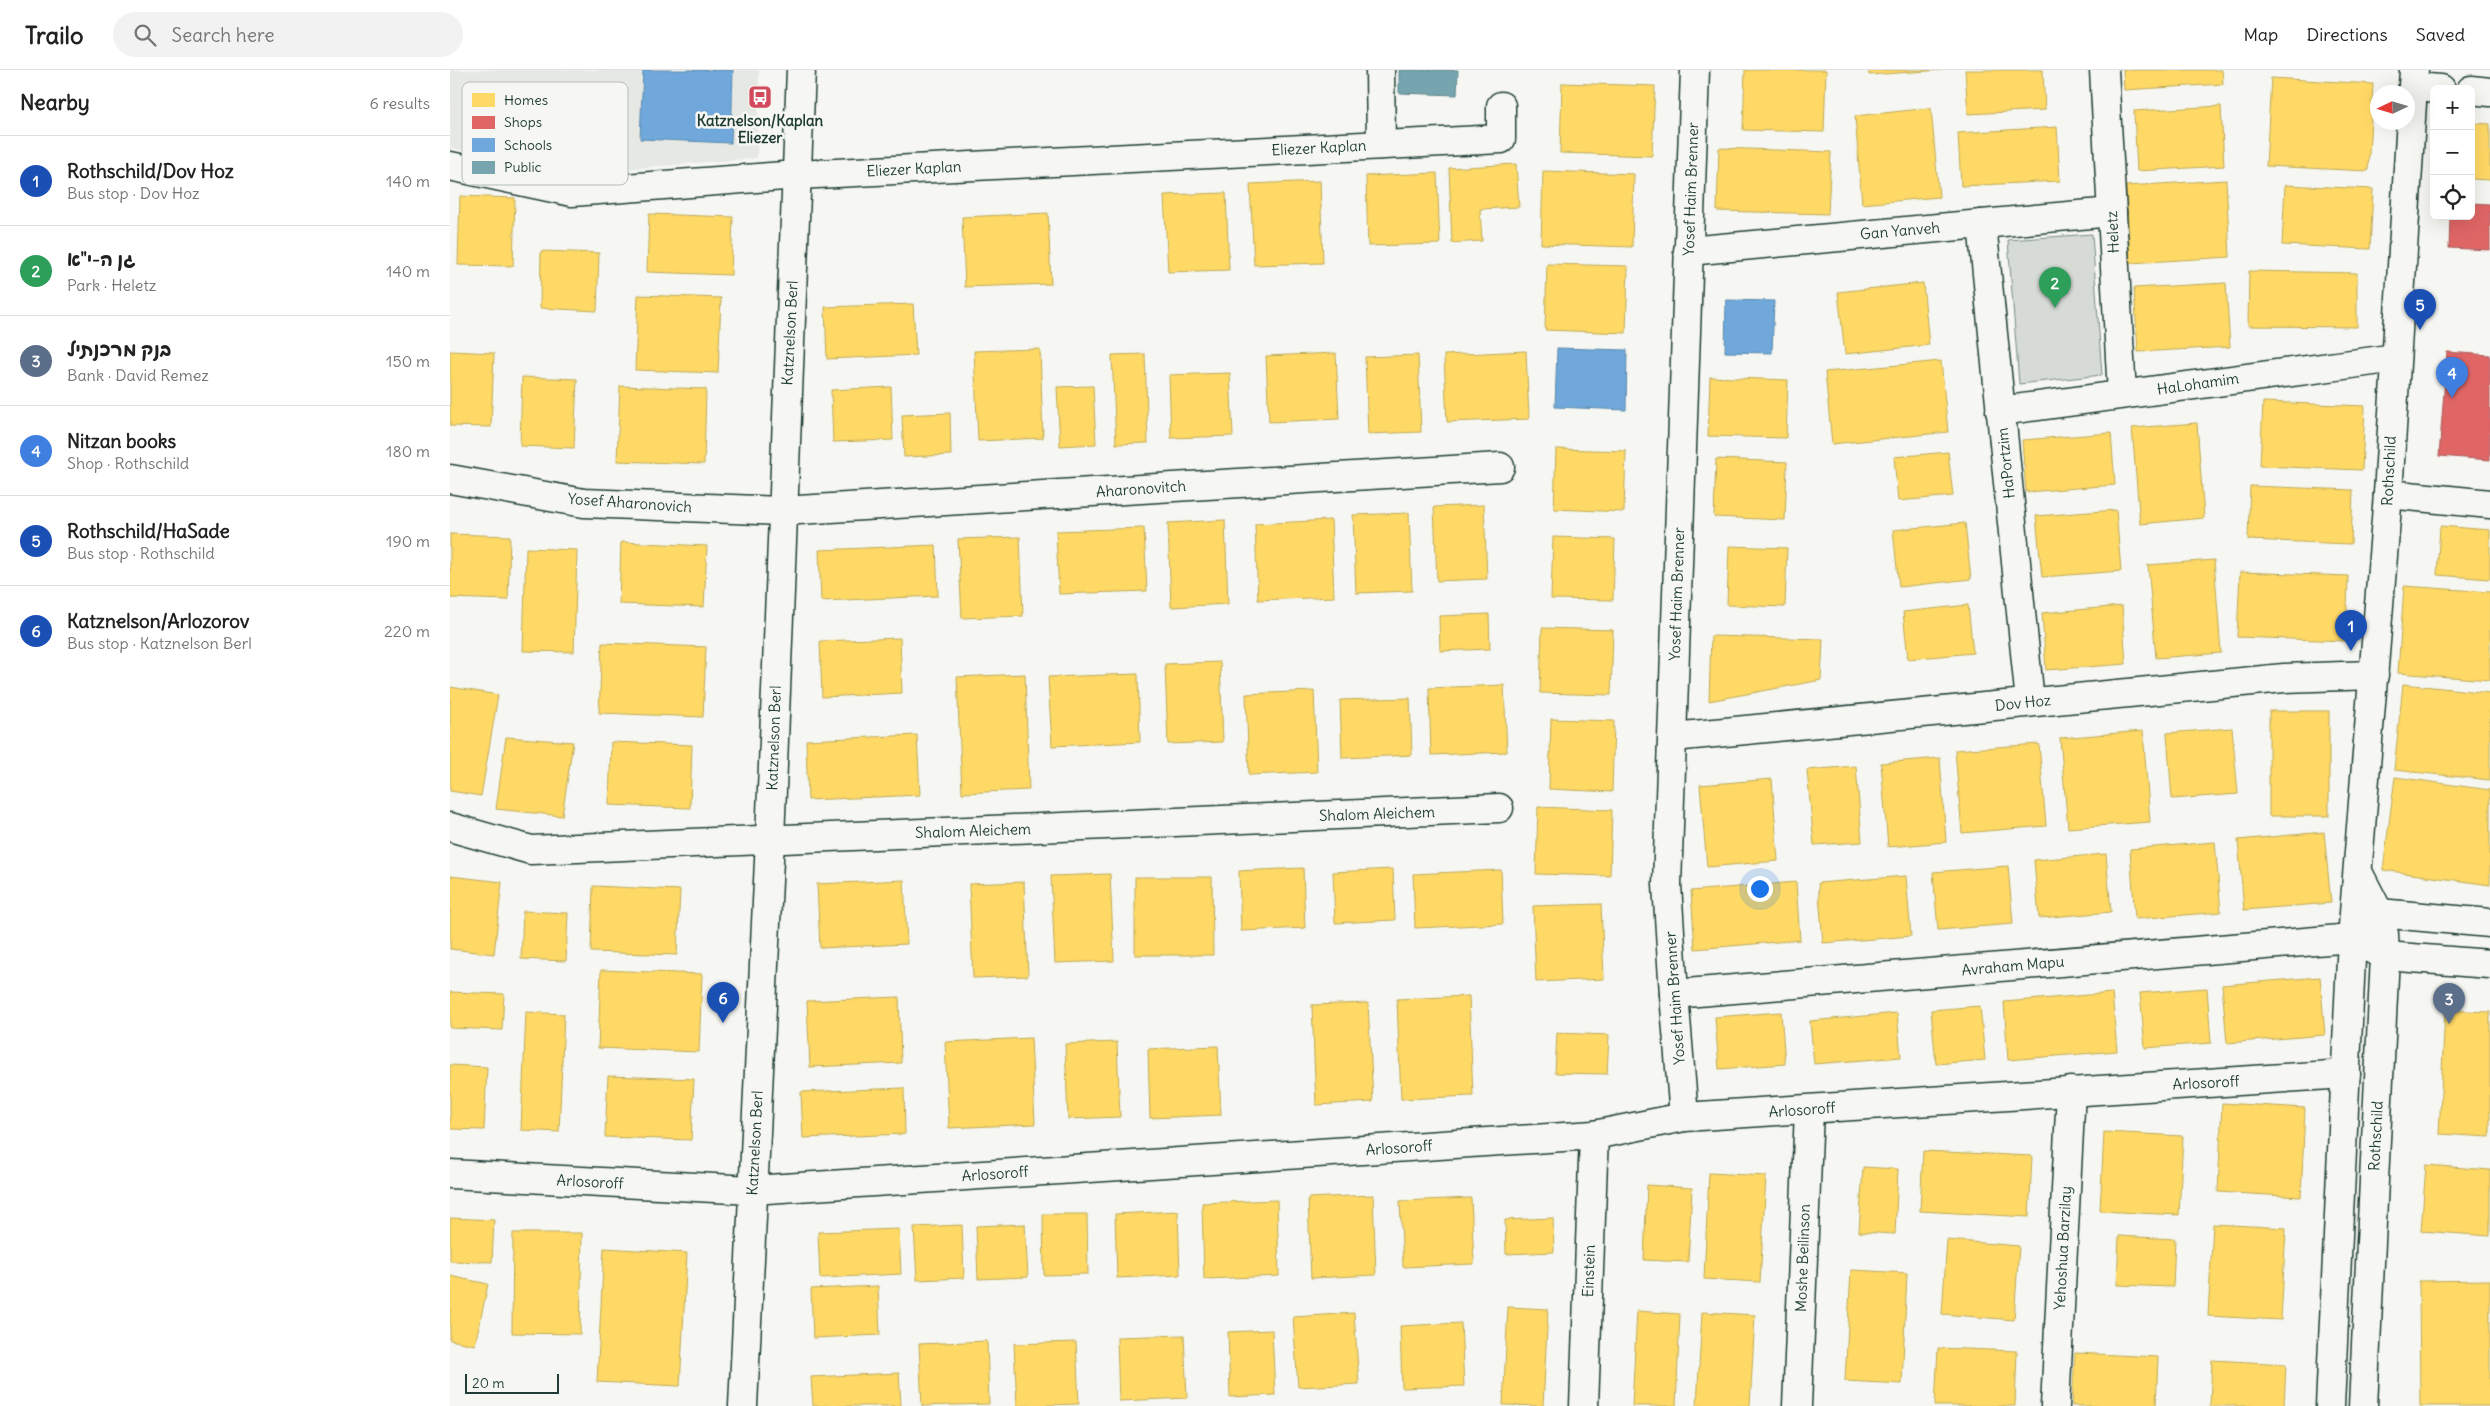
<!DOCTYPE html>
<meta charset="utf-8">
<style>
body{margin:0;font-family:Delius,"Playpen Sans Hebrew",sans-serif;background:#f2f2f2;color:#222}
.controls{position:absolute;right:15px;top:15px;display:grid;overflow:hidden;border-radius:8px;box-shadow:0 5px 20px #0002}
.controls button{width:45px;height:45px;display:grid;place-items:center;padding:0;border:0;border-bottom:1px solid #e0e0e0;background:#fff;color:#222;font:25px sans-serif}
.compass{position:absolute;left:1920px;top:15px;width:45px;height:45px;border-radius:50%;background:#fff;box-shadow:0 5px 20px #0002;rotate:266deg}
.scale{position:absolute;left:15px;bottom:12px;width:94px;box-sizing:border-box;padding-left:5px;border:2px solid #1f3d34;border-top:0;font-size:14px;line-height:18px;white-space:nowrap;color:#1f3d34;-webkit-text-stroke:4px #f6f6f2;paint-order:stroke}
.you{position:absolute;left:1309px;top:818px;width:18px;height:18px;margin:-12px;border:4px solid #fff;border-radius:50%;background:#1a73e8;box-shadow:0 0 0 8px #1a73e833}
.badge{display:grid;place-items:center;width:32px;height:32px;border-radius:50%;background:#0b8043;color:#fff;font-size:16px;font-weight:700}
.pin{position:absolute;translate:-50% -41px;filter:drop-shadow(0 1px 2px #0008)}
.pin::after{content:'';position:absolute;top:26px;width:18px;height:15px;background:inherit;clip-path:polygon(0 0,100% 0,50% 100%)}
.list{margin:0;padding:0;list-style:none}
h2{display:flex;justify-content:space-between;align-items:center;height:65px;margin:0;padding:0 20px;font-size:21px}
h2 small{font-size:16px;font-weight:400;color:#767676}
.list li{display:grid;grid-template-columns:32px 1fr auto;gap:15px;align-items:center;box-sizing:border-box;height:90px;padding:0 20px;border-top:1px solid #e0e0e0}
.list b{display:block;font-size:19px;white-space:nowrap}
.list p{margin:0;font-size:16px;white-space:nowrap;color:#767676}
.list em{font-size:16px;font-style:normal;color:#767676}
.icon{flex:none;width:28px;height:28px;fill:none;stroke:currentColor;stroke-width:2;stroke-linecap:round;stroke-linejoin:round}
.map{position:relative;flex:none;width:2040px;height:1336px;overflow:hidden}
header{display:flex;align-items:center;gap:30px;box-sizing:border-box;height:70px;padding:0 25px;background:#fff;border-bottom:1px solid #e0e0e0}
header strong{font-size:24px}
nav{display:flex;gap:28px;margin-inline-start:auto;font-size:18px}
.search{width:350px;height:45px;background:#f2f2f2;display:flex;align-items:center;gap:12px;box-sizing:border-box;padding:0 18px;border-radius:28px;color:#767676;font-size:19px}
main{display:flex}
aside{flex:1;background:#fff}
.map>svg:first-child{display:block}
.built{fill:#e6e8e4}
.green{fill:#d6dbd6;stroke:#7a8c85}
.homes{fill:#ffd966;stroke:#bcaa57}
.shops{fill:#e06666;stroke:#a65a57}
.schools{fill:#6fa8dc;stroke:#5788aa}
.public{fill:#76a5af;stroke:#5c868a}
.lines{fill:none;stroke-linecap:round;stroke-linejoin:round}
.minor-casing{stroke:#1f3d34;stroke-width:31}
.major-casing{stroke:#1f3d34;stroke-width:31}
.minor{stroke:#f6f6f2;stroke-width:28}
.major{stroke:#f6f6f2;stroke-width:28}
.labels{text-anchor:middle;stroke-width:5;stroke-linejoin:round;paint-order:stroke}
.poi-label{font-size:15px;font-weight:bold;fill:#1f3d34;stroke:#f6f6f2}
.street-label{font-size:15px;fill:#1f3d34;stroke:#f6f6f2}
.key{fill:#f6f6f2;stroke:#b6beb9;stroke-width:1}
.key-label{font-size:14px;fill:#1f3d34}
</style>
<header>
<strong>Trailo</strong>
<div class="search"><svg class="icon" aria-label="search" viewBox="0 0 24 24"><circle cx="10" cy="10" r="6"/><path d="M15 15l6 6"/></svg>Search here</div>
<nav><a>Map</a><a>Directions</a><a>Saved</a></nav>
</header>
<main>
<aside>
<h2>Nearby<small>6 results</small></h2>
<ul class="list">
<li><span class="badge" style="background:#1a4fb4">1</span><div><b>Rothschild/Dov Hoz</b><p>Bus stop · Dov Hoz</p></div><em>140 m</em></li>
<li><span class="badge" style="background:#2e9e5b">2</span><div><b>גן ה-י&quot;א</b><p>Park · Heletz</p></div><em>140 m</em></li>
<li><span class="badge" style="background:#5c6f8a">3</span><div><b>בנק מרכנתיל</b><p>Bank · David Remez</p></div><em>150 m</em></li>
<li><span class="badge" style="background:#3f7fe0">4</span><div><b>Nitzan books</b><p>Shop · Rothschild</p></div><em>180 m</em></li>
<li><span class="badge" style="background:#1a4fb4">5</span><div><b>Rothschild/HaSade</b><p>Bus stop · Rothschild</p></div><em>190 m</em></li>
<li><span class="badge" style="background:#1a4fb4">6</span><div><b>Katznelson/Arlozorov</b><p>Bus stop · Katznelson Berl</p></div><em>220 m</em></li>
</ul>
</aside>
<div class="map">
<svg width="2040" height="1336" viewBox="0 0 2040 1336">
<rect width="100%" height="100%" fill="#f6f6f2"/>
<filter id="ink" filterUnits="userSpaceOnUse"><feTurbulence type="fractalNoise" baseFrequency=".02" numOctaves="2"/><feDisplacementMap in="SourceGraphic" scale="10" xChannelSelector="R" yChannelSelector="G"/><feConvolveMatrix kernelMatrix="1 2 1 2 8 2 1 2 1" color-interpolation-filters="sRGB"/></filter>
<g filter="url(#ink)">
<polygon class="built" points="0,0 309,0 307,88 125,103 0,78"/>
<polygon class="green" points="1642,164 1652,305 1569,314 1558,170"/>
<g class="homes">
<polygon points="1295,0 1376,0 1374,62 1293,60"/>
<polygon points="1419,0 1492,0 1419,5"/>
<polygon points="1515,0 1593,0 1595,40 1518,44"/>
<polygon points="1673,0 1772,0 1773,14 1674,20"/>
<polygon points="1821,8 1923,14 1918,101 1816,96"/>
<polygon points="1112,13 1205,16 1202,86 1110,83"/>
<polygon points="1771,36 1774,96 1687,101 1684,41"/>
<polygon points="1481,38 1489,127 1412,134 1405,46"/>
<polygon points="2021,53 2040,54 2040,110 2021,109"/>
<polygon points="1607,57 1610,111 1511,116 1508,63"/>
<polygon points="1269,78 1381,82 1378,144 1267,141"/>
<polygon points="1066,94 1069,137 1030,139 1032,171 1002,173 999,98"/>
<polygon points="1093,101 1184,104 1182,177 1091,174"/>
<polygon points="987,103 990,174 918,176 916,106"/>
<polygon points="1776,110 1780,187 1680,193 1676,116"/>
<polygon points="870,111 873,193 804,195 800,114"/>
<polygon points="1835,115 1923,119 1920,179 1832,175"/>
<polygon points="776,123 779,200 718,202 714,125"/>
<polygon points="10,126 65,128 63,196 8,195"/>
<polygon points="598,143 601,214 515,217 512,147"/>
<polygon points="199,144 283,147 281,205 197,202"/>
<polygon points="91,181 149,183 147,241 90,238"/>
<polygon points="1097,194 1178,196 1176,263 1095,260"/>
<polygon points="1799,201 1907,203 1907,257 1798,256"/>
<polygon points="1473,213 1479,275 1395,284 1388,222"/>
<polygon points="1776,213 1780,277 1688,282 1684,218"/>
<polygon points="188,225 271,228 268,303 185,300"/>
<polygon points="463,234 466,285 377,289 375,237"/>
<polygon points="590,279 593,368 528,371 524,281"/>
<polygon points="0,281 44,283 41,357 0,356"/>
<polygon points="1076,281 1079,349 997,352 994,285"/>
<polygon points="886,283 889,349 819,352 816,286"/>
<polygon points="695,284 698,373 666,374 662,285"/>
<polygon points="968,285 971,362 918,364 915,287"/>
<polygon points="1491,291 1498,362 1382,374 1375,302"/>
<polygon points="780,303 783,366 721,368 719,305"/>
<polygon points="72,307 127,309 124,378 70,376"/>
<polygon points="1260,307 1338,310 1336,368 1258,366"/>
<polygon points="170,316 256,319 254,394 167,391"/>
<polygon points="643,316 646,374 610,376 607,317"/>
<polygon points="441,317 443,370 383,372 381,320"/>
<polygon points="1813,332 1915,336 1912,400 1810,396"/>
<polygon points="500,343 501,385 454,387 452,345"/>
<polygon points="1747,353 1754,448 1690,454 1682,358"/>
<polygon points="1661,363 1665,415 1576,422 1572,370"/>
<polygon points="1106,379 1176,381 1174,442 1104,439"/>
<polygon points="1498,382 1503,426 1448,431 1444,387"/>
<polygon points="1266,389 1337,392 1335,450 1264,447"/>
<polygon points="1800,416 1903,420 1901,474 1798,470"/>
<polygon points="1034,435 1037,509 987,511 984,437"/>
<polygon points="1666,440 1671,501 1592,507 1586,446"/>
<polygon points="959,443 962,521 906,523 903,445"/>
<polygon points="775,450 778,534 721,537 718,453"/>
<polygon points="881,450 884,527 808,530 805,454"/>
<polygon points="1515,453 1521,509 1449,517 1443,460"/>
<polygon points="1990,456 2040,460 2040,509 1987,505"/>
<polygon points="694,458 697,521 609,524 606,461"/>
<polygon points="0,464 60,466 58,530 0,528"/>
<polygon points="570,467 573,546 512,548 508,469"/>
<polygon points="1103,467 1165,469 1163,530 1101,529"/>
<polygon points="171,472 257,476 254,537 169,534"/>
<polygon points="486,475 488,526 371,531 369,480"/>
<polygon points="1279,476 1337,478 1335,537 1277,535"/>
<polygon points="76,478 127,480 124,582 73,581"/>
<polygon points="1764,490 1771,583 1706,588 1698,495"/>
<polygon points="1790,502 1898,506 1896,571 1787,567"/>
<polygon points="1954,516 2040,522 2040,610 1948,603"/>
<polygon points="1518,535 1523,583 1458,589 1453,542"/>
<polygon points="1672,536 1676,594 1596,600 1592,543"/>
<polygon points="1039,544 1040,579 990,581 989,546"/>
<polygon points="1092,558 1163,560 1161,625 1090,623"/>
<polygon points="1261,566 1373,569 1371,610 1259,631"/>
<polygon points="450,568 452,623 372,627 370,571"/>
<polygon points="152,573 256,577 253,647 149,643"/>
<polygon points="770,592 773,672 718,674 715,594"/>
<polygon points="575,604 579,720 512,723 507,607"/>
<polygon points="688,604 690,672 602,676 598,607"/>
<polygon points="1953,614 2040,623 2040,710 1944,700"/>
<polygon points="1054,615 1057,682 981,685 979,618"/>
<polygon points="0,617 48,625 31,726 0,721"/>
<polygon points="864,621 867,702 799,705 796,624"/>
<polygon points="960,628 962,685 892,688 890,630"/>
<rect x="1819" y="641" width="60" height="105"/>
<polygon points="1101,649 1164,651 1162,722 1099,719"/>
<polygon points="1782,658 1788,724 1722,729 1717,663"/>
<polygon points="1693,661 1700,752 1618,758 1610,668"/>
<polygon points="467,665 470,725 358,730 356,670"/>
<polygon points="56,667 123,672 112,746 46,739"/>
<polygon points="161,672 242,675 240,738 159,735"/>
<polygon points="1589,674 1596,756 1512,763 1505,680"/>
<polygon points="1490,688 1496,772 1438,777 1431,693"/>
<polygon points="1406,696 1412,772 1364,775 1357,700"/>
<polygon points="1945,707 2040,720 2040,815 1933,800"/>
<polygon points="1322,709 1328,791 1257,797 1250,715"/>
<polygon points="1088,737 1162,740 1160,806 1086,804"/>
<polygon points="1874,762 1881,833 1794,840 1788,770"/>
<polygon points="1765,772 1771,842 1685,849 1680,779"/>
<polygon points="1656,784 1661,842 1589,848 1584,790"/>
<polygon points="1558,796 1563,854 1488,860 1483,802"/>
<polygon points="853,798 855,858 791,861 789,801"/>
<polygon points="943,799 945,850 885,853 883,802"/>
<polygon points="1051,800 1053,854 965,858 963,804"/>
<polygon points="660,804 664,891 605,893 601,806"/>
<polygon points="0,806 52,812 44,884 0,879"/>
<polygon points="1456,806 1461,866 1373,873 1368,813"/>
<polygon points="685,807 762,807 763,885 685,885"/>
<polygon points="454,810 457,874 370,878 367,814"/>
<polygon points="574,812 578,906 523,908 519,814"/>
<polygon points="1346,812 1350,870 1245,879 1241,821"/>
<polygon points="143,816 230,820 227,885 141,882"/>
<polygon points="1151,834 1154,909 1086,912 1083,836"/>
<polygon points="73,841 118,843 116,891 71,889"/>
<polygon points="151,900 252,904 249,982 148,978"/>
<polygon points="1870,907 1875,965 1777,973 1772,915"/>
<polygon points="1757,918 1761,973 1695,978 1690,923"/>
<polygon points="0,922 54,924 52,960 0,958"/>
<polygon points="1662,923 1667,981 1558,990 1554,932"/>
<polygon points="1019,926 1023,1026 951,1029 947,929"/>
<polygon points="449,927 451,993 360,997 357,931"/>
<polygon points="918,933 923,1032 866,1035 862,935"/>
<polygon points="1530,936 1535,990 1486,994 1481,940"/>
<polygon points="1995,940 2040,942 2040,1067 1989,1064"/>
<polygon points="76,942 114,944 109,1062 71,1060"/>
<polygon points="1331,942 1335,994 1269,999 1265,947"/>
<polygon points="1447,943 1451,987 1364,994 1360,951"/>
<polygon points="1107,963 1159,965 1157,1004 1105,1003"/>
<polygon points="581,968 585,1054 499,1058 495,972"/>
<polygon points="667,972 670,1047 618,1049 615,974"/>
<polygon points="768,976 771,1045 700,1048 698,979"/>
<polygon points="0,995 37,997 34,1060 0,1059"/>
<polygon points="158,1006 244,1009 241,1070 155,1067"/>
<polygon points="454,1018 455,1064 353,1068 351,1022"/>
<polygon points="1772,1033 1855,1038 1851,1127 1768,1122"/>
<polygon points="1654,1062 1733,1066 1729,1145 1650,1141"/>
<polygon points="1473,1081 1582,1086 1579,1147 1470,1141"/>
<polygon points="1976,1095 2040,1100 2040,1166 1971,1161"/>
<polygon points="1413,1097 1448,1099 1445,1164 1409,1162"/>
<polygon points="1259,1103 1316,1106 1310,1212 1254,1209"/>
<polygon points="1197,1115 1242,1118 1238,1192 1194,1190"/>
<polygon points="923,1125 926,1205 861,1208 858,1128"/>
<polygon points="1021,1128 1024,1194 953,1197 950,1131"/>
<polygon points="827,1130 829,1206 754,1209 752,1133"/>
<polygon points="728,1141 730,1205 667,1208 665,1144"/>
<polygon points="593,1144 637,1144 638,1204 594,1205"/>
<polygon points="0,1148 44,1150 42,1192 0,1191"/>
<polygon points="1103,1148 1104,1182 1056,1184 1055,1150"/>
<polygon points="575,1154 578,1207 528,1209 526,1156"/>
<polygon points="1763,1154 1836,1158 1831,1250 1758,1246"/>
<polygon points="512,1155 514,1208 467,1210 464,1157"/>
<polygon points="449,1159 451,1204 370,1208 368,1162"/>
<polygon points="63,1163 132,1163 130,1264 62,1263"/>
<polygon points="1669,1166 1725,1169 1723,1217 1667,1215"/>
<polygon points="1497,1170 1569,1176 1564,1250 1492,1244"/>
<polygon points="154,1178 237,1183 230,1316 147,1312"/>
<polygon points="1401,1200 1457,1203 1452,1314 1395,1311"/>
<polygon points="0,1206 38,1214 25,1275 0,1270"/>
<polygon points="2040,1210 2040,1336 1970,1336 1969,1211"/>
<polygon points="428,1216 430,1265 363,1268 361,1219"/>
<polygon points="1058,1237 1098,1239 1093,1336 1053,1335"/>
<polygon points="1187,1241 1230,1244 1226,1336 1182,1336"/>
<polygon points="1252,1242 1305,1245 1300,1336 1247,1336"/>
<polygon points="904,1243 909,1314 848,1317 843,1247"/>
<polygon points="1011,1253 1014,1316 952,1318 950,1256"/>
<polygon points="822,1260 825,1325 780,1327 778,1262"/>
<polygon points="734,1265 737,1328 669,1331 667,1267"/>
<polygon points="537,1271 539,1334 472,1336 469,1274"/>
<polygon points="626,1272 629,1334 567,1336 564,1274"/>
<polygon points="1488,1278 1567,1281 1565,1336 1485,1336"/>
<polygon points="1625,1283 1708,1287 1706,1336 1622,1336"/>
<polygon points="1762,1290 1836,1294 1834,1336 1760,1336"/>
<polygon points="449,1303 451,1336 363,1336 361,1307"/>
</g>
<g class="shops">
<polygon points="2021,133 2040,134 2040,180 1999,178 2000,146 2021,146"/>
<polygon points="1997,282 2040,285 2040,390 1989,386"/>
</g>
<g class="schools">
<polygon points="193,0 283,0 281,73 190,69"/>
<polygon points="1276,230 1324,231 1322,283 1275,282"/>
<polygon points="1107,278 1177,280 1176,340 1105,337"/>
</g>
<polygon class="public" points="949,0 1008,0 1007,25 949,23"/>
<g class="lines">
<g class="minor-casing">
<g id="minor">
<polyline points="930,0 931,75"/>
<polyline points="1654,0 1672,324"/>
<polyline points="1963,17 1991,19"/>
<polyline points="2021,20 2040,22"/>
<polyline points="0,96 122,122 347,105 1051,69 1051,36"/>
<polyline points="1532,154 1580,632"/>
<polyline points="1238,181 1662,142"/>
<polyline points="1550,341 1946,288"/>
<polyline points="0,409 134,433 332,441 1050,397"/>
<polyline points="1938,424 2040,434"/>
<polyline points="1223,667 1834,608 1924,605"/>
<polyline points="0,757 81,780 1049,738"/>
<polyline points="1902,868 1929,843 2040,853"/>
<polyline points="1914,875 1935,886 2040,894"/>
<polyline points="1224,924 1902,868"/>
<polyline points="1234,1047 1224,924 1217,815 1245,0"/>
<polyline points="0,1104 302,1120 1144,1065 1234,1047 1896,1004"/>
<polyline points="293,1336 320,769 351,0"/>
<polyline points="1134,1336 1144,1065"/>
<polyline points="1347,1336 1359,1040"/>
<polyline points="1605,1336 1621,1021"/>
</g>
</g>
<g class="major-casing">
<g id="major">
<polyline points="1908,802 1929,843 1934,864 1935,886 1913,1336"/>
<polyline points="1880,1336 1902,868 1938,424 1964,0"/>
</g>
</g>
<use href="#minor" class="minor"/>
<use href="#major" class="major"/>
</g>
</g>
<defs>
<g id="bus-square" transform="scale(1.25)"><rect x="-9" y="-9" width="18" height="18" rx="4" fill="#d1495b" stroke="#f6f6f2"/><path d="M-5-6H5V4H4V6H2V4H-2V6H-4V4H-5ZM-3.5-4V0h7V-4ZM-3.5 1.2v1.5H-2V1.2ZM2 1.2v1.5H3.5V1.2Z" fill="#fff"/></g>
</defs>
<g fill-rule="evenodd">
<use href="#bus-square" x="310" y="27"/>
</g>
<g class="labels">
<g class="poi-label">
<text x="310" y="56">Katznelson/Kaplan<tspan x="310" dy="17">Eliezer</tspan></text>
</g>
<g class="street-label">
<text transform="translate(869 78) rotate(-3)" y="5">Eliezer Kaplan</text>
<text transform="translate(464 99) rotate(-3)" y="5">Eliezer Kaplan</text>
<text transform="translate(1241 119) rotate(-88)" y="5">Yosef Haim Brenner</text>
<text transform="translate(1450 161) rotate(-5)" y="5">Gan Yanveh</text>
<text transform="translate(1663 162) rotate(-93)" y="5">Heletz</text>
<text transform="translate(340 263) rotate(-87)" y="5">Katznelson Berl</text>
<text transform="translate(1748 314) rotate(-8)" y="5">HaLohamim</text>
<text transform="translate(1556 393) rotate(-96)" y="5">HaPortzim</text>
<text transform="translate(1939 401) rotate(-87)" y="5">Rothschild</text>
<text transform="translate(691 419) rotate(-4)" y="5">Aharonovitch</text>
<text transform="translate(180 433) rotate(4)" y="5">Yosef Aharonovich</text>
<text transform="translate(1227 524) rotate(-88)" y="5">Yosef Haim Brenner</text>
<text transform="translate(1573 633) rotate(-6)" y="5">Dov Hoz</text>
<text transform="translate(324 668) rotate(-88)" y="5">Katznelson Berl</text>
<text transform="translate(927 744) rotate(-2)" y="5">Shalom Aleichem</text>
<text transform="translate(523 761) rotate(-2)" y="5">Shalom Aleichem</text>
<text transform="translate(1563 896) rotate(-5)" y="5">Avraham Mapu</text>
<text transform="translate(1225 928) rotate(-94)" y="5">Yosef Haim Brenner</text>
<text transform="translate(1756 1013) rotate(-3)" y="5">Arlosoroff</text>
<text transform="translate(1352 1040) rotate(-4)" y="5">Arlosoroff</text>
<text transform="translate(1926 1066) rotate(-87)" y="5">Rothschild</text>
<text transform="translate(305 1073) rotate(-87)" y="5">Katznelson Berl</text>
<text transform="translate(949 1078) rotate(-4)" y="5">Arlosoroff</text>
<text transform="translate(545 1104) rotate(-4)" y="5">Arlosoroff</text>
<text transform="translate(140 1112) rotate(3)" y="5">Arlosoroff</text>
<text transform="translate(1613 1178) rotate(-87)" y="5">Yehoshua Barzilay</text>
<text transform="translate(1353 1188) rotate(-88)" y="5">Moshe Beilinson</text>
<text transform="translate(1139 1201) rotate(-88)" y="5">Einstein</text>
</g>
</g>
<rect x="12" y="12" width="166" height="103" rx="8" class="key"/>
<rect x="22" y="23" width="23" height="14" fill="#ffd966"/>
<rect x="22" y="46" width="23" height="13" fill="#e06666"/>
<rect x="22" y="68" width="23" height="14" fill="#6fa8dc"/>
<rect x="22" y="91" width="23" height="13" fill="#76a5af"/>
<g class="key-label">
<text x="54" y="35">Homes</text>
<text x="54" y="57">Shops</text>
<text x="54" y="80">Schools</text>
<text x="54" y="102">Public</text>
</g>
</svg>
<div class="controls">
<button>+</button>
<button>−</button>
<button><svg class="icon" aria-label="locate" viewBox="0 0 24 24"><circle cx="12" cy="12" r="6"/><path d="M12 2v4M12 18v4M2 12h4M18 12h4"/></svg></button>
</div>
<svg class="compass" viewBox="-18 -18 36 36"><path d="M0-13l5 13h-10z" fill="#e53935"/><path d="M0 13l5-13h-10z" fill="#767676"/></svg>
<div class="scale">20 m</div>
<div class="you"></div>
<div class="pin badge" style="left:1901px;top:581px;background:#1a4fb4">1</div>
<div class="pin badge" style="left:1605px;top:238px;background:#2e9e5b">2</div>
<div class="pin badge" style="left:1999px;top:954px;background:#5c6f8a">3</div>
<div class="pin badge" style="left:2002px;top:328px;background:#3f7fe0">4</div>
<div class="pin badge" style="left:1970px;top:260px;background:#1a4fb4">5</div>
<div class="pin badge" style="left:273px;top:953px;background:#1a4fb4">6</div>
</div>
</main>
